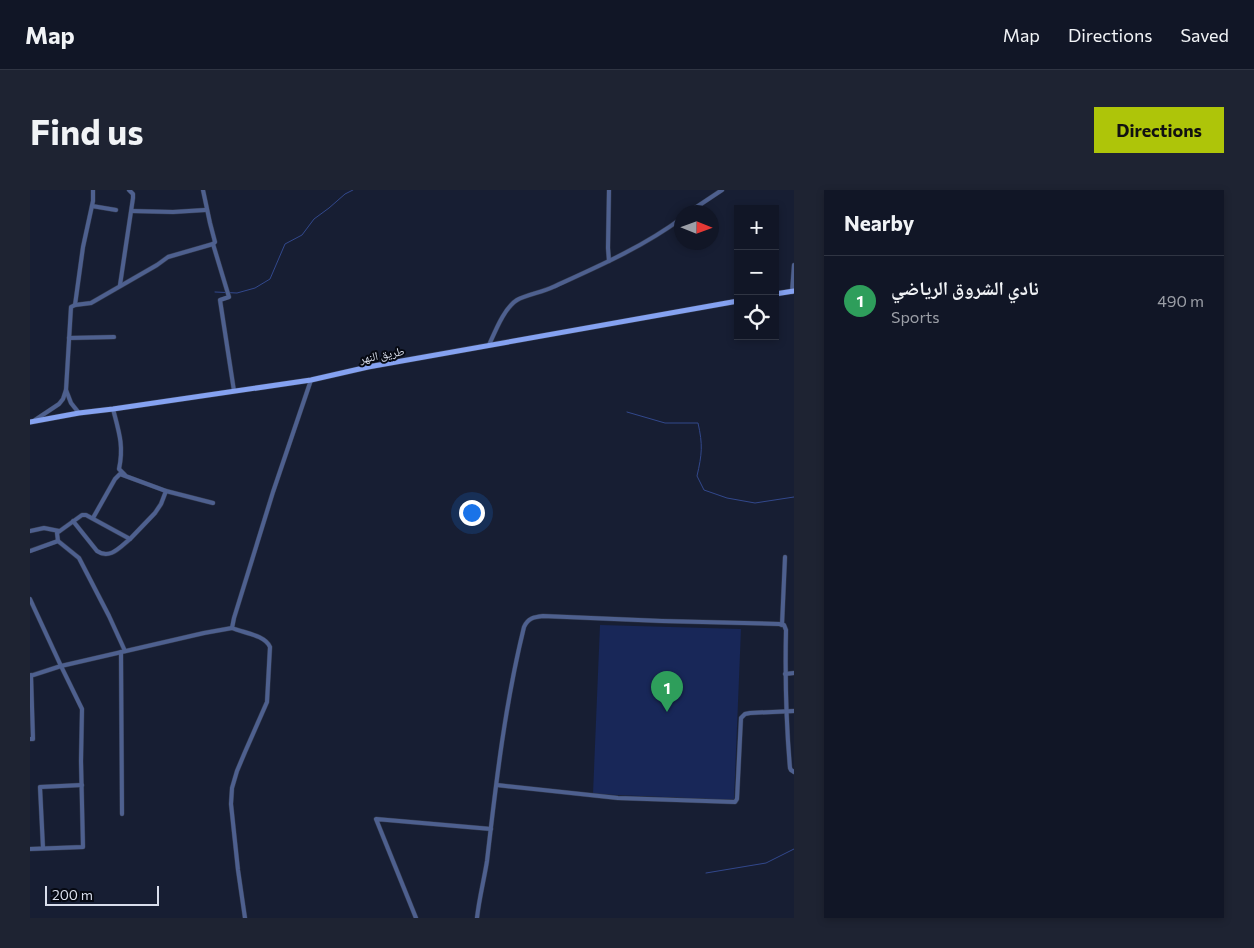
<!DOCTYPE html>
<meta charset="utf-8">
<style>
body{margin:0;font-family:Commissioner,"Noto Naskh Arabic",sans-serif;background:#1e2332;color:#f1f3f6}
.controls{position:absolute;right:15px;top:15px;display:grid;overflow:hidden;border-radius:0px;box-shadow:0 2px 8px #0003}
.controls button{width:45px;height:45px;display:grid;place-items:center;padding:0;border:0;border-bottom:1px solid #303543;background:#111626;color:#f1f3f6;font:25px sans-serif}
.compass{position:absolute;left:644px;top:15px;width:45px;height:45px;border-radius:50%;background:#111626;box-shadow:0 2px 8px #0003;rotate:91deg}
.scale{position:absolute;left:15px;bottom:12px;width:114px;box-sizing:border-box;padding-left:5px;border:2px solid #d9deec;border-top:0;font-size:14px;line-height:18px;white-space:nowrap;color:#d9deec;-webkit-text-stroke:4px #060912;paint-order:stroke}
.you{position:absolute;left:441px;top:322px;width:18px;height:18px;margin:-12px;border:4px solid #fff;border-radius:50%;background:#1a73e8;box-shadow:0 0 0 8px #1a73e833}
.badge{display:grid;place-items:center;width:32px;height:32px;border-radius:50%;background:#aec509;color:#fff;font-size:16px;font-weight:700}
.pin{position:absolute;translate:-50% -41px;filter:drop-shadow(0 1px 2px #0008)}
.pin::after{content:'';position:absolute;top:26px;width:18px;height:15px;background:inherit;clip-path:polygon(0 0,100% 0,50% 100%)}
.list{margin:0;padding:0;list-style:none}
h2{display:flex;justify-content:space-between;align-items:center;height:65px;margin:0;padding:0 20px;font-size:21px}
h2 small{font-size:16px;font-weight:400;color:#9c9fa7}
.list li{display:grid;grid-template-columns:32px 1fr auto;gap:15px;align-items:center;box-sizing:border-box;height:90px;padding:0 20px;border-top:1px solid #303543}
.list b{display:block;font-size:19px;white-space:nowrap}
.list p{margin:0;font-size:16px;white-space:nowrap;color:#9c9fa7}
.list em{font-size:16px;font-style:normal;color:#9c9fa7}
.icon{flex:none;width:28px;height:28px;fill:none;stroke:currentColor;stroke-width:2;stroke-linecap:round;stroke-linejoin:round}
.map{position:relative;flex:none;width:764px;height:728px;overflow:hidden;border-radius:0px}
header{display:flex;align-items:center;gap:30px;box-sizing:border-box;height:70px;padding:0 25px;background:#111626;border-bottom:1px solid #303543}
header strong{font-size:24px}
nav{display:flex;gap:28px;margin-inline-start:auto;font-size:18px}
.intro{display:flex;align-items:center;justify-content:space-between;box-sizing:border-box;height:120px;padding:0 30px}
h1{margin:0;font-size:35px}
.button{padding:12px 22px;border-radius:0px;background:#aec509;color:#111;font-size:18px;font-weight:700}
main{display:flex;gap:30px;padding:0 30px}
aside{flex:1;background:#111626;border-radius:0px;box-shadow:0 2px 8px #0003}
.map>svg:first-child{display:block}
.green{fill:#182758}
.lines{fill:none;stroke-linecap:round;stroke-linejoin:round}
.stream{stroke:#32488c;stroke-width:1}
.minor-casing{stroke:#32394d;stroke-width:5}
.major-casing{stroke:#32394d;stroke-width:6}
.minor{stroke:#4e608f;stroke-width:4}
.major{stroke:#85a2f1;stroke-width:5}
.labels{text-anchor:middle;stroke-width:4;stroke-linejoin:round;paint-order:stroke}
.street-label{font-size:12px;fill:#d9deec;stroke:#060912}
</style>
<header>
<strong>Map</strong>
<nav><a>Map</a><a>Directions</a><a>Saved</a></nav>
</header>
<div class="intro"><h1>Find us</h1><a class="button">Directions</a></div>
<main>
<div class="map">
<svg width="764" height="728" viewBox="0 0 764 728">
<rect width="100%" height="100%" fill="#171e33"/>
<polygon class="green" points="570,435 711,439 704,610 563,604"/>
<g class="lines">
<g class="stream">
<polyline points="185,102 207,103 225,98 240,89 255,54 272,45 284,29 299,18 315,4 323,0"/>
<path d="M597 222 635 233H668C673 255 672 264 667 286L674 300 697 308 725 313 764 307"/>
<polyline points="676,683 736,673 764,659"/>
</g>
<g class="minor-casing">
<g id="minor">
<polyline points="173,0 180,33 185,52 183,54 199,107 190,110 204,201"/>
<polyline points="579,0 578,58 579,71"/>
<polyline points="62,16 86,20"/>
<polyline points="102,21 143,22 175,20"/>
<polyline points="659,22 692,0"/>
<polyline points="90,95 103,8 103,4 99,0"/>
<polyline points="762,102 764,75"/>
<polyline points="45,115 61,113 127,75 138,67 183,54"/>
<polyline points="39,148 84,147"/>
<path d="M459 155C465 142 474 118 487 110 495 105 513 102 523 97 567 77 613 57 652 28"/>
<path d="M83 219C89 242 94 256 89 279L95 285"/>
<polyline points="49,223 41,213 36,200 41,117 45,115 53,57 63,11 63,0"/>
<polyline points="5,230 29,214 33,209 36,200"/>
<polyline points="63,328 85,289 90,284 136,301 183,313"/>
<path d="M43 331 67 361C80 370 90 357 100 349"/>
<polyline points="0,341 14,338 29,341"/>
<polyline points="0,361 28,351"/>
<polyline points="0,409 31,476 52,519 51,571 53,657 0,659"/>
<polyline points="752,435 755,367"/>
<polyline points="95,461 79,426 49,368 28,351 27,343 52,325 56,325 100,349 125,323 131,314 136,301"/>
<polyline points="91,462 92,624"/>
<polyline points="755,484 764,483"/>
<polyline points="0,486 31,476 174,443 202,438"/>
<polyline points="0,549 3,549 1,485"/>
<polyline points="467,595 588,608 705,612 707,609 711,528 715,524 720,523 764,521"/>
<polyline points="13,658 10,597 52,595"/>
<path d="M215 728 208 680 201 614 202 598 207 581 215 562 237 512 240 457C235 445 214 443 202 438L204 428 243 302 281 190"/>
<polyline points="386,728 346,629 461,639"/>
<path d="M447 728C449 709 454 690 457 671 466 593 475 514 494 437 498 428 504 427 513 426L632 431 749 434 754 435 756 440C755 486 756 532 760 578L761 580 764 582"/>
</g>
</g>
<g class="major-casing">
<g id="major">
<polyline points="745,104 764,101"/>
<polyline points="0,232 49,223 83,219 281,190 338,177 708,111"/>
</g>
</g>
<use href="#minor" class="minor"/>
<use href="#major" class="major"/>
</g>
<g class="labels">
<g class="street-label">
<text transform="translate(352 165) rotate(-11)" y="4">طريق النهر</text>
</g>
</g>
</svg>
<div class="controls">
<button>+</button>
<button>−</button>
<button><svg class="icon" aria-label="locate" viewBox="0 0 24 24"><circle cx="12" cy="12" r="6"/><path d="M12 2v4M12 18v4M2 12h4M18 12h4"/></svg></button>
</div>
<svg class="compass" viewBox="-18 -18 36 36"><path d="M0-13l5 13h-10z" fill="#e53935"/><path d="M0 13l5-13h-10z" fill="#9c9fa7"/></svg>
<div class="scale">200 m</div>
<div class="you"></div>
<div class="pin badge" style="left:637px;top:522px;background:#2e9e5b">1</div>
</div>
<aside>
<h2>Nearby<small></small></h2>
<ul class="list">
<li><span class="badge" style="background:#2e9e5b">1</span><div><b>نادي الشروق الرياضي</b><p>Sports</p></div><em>490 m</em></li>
</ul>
</aside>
</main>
